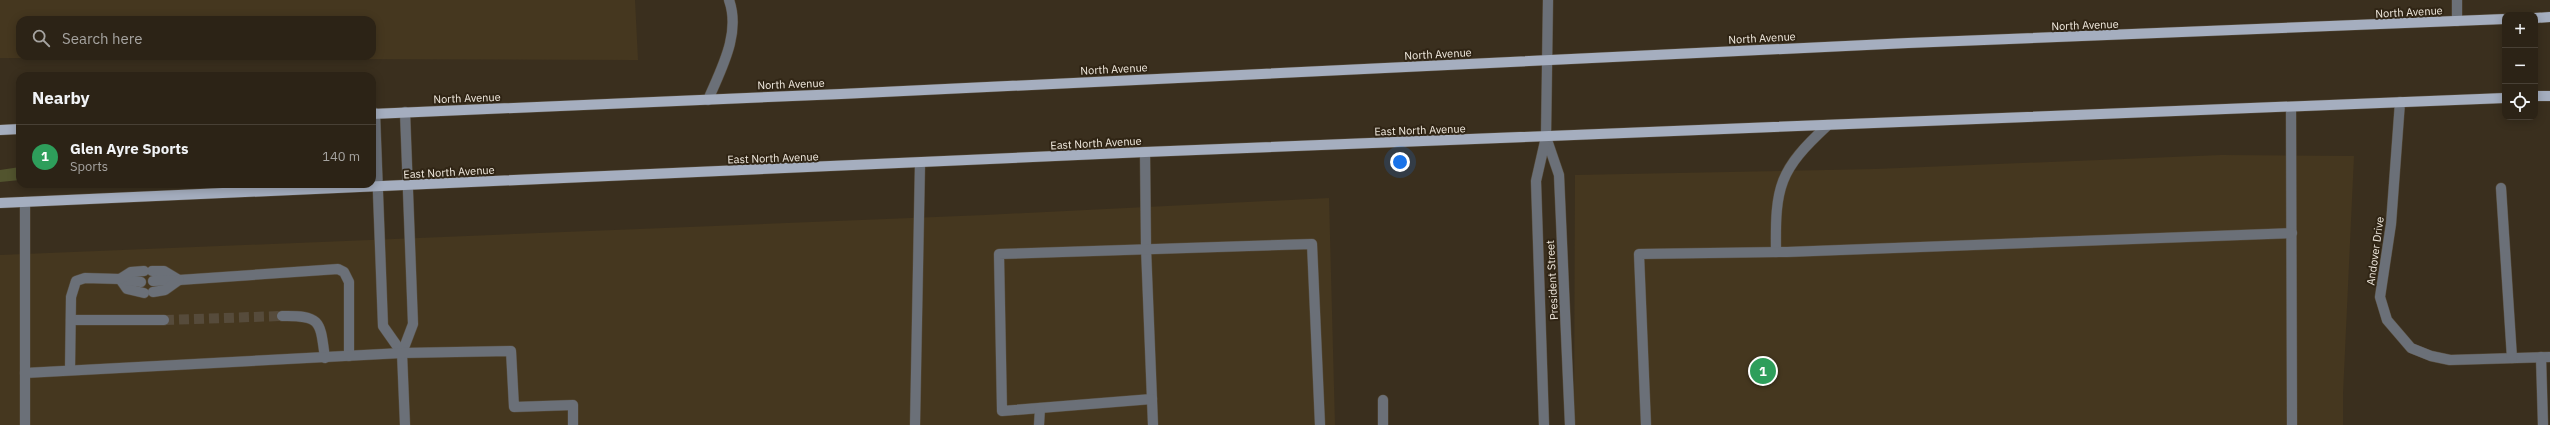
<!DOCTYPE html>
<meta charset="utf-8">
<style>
body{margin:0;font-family:"IBM Plex Sans",sans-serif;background:#342b1f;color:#f1f3f6}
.controls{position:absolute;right:12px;top:12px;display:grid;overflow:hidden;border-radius:8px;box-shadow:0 2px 10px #0003}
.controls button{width:36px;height:36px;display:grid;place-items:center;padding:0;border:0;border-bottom:1px solid #484035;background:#2c2316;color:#f1f3f6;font:20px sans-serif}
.you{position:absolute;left:1400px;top:162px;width:14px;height:14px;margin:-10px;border:3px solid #fff;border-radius:50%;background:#1a73e8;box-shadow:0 0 0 6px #1a73e833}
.badge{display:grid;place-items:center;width:26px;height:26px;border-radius:50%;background:#8c9099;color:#fff;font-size:13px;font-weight:700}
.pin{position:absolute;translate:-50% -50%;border:2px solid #fff;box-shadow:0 1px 4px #0006}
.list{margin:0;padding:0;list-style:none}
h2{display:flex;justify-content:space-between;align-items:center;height:52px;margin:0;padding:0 16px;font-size:17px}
h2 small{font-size:13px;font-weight:400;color:#a6a4a1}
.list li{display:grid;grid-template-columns:26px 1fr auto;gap:12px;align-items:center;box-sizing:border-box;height:64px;padding:0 16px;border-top:1px solid #484035}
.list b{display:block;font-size:15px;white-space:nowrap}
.list p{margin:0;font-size:13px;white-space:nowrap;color:#a6a4a1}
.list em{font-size:13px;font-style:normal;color:#a6a4a1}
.icon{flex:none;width:22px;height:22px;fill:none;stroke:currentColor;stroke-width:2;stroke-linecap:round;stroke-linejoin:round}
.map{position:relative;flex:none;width:2550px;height:425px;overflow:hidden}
.search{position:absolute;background:#2c2316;box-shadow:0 2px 10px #0003;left:16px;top:16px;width:360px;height:44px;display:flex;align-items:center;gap:10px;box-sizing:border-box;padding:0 14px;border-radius:12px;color:#a6a4a1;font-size:15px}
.panel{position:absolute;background:#2c2316;box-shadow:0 2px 10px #0003;left:16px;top:72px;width:360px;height:116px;border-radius:12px}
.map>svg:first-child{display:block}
.built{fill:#45371f;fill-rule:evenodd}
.green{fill:#52542e}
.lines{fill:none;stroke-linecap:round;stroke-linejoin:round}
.minor-tunnel{stroke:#564b3b;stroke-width:10;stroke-dasharray:10 5;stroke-linecap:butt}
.minor-casing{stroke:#574d3d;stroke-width:11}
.major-casing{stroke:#574d3d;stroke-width:11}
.minor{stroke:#6b7078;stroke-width:10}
.major{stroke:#a5aebf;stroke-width:10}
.labels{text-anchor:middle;stroke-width:4;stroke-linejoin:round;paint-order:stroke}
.street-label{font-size:11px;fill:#f2ebe0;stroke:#302515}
</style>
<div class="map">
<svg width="2550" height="425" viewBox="0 0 2550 425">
<rect width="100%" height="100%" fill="#3a2f1e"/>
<g class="built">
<path d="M0 0H635L638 60 0 58ZM20 20H372V56H20Z"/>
<polygon points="2221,155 2354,156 2343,394 2343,425 1574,425 1575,175 1875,169"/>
<polygon points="1329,198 1335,425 0,425 0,255 985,215"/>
</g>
<polygon class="green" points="20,167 20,180 0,182 0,170"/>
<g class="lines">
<polyline class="minor-tunnel" points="164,320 282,316"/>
<g class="minor-casing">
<g id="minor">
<polyline points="2457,0 2457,21"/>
<path d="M708 100C721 69 741 34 729 0"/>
<polyline points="2400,102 2391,224 2380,297 2387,320 2411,348 2431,356 2450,360 2550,357"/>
<polyline points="2291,107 2292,425"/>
<polyline points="405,112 413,324 402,353 405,425"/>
<polyline points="375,113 383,326 402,353"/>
<polyline points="1546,137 1559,175 1570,425"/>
<polyline points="1145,152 1146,248 1153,425"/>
<polyline points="2501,188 2512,358"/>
<path d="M1776 252C1775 186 1779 170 1828 125"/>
<polyline points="152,271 164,271 179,280 338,269 344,272 349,282 349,356"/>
<polyline points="120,279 127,289 144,293"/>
<polyline points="120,279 141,282"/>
<polyline points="153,281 179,280"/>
<polyline points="153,292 165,290 179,280"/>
<path d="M282 316C322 315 320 322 325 358"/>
<polyline points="71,320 164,320"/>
<polyline points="2541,357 2543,425"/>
<polyline points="70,370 71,297 76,281 85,278 120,279 131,272 144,271"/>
<polyline points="25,373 402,353 511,351 514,407 573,405 573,425"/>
<polyline points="1152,399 1002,411 999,254 1312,244 1320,425"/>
<polyline points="25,425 25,202"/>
<polyline points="915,425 920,163"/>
<polyline points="1039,425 1040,408"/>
<polyline points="1383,425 1383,400"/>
<polyline points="1544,425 1536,181 1546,137 1548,0"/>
<polyline points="1646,425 1639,254 1787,252 2292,233"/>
</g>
</g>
<g class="major-casing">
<g id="major">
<polyline points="2535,18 2550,17"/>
<polyline points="2535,96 2550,96"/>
<polyline points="372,114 841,94 1908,43 2505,19"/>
<polyline points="0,130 20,129"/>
<polyline points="0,203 1145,152 2505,98"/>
</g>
</g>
<use href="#minor" class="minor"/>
<use href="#major" class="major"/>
</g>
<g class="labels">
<g class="street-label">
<text transform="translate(2409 12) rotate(-3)" y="4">North Avenue</text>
<text transform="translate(2085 25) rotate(-2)" y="4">North Avenue</text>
<text transform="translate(1762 38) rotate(-3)" y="4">North Avenue</text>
<text transform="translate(1438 54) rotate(-3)" y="4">North Avenue</text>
<text transform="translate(1114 69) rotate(-3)" y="4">North Avenue</text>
<text transform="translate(791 84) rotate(-2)" y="4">North Avenue</text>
<text transform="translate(467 98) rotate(-2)" y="4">North Avenue</text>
<text transform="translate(1420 130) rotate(-2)" y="4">East North Avenue</text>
<text transform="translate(1096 143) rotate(-3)" y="4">East North Avenue</text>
<text transform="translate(773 158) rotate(-2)" y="4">East North Avenue</text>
<text transform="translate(449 172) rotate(-3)" y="4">East North Avenue</text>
<text transform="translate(2375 251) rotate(-82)" y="4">Andover Drive</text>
<text transform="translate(1552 280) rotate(-93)" y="4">President Street</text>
</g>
</g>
</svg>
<div class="controls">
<button>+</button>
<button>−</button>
<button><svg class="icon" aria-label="locate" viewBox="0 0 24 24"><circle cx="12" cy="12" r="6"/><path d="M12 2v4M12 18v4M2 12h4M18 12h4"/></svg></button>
</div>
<div class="you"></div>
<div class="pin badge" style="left:1763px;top:371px;background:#2e9e5b">1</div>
<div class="search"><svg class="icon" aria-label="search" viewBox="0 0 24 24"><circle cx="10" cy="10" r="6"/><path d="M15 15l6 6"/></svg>Search here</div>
<section class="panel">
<h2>Nearby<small></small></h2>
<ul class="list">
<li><span class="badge" style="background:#2e9e5b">1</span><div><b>Glen Ayre Sports</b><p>Sports</p></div><em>140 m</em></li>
</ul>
</section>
</div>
